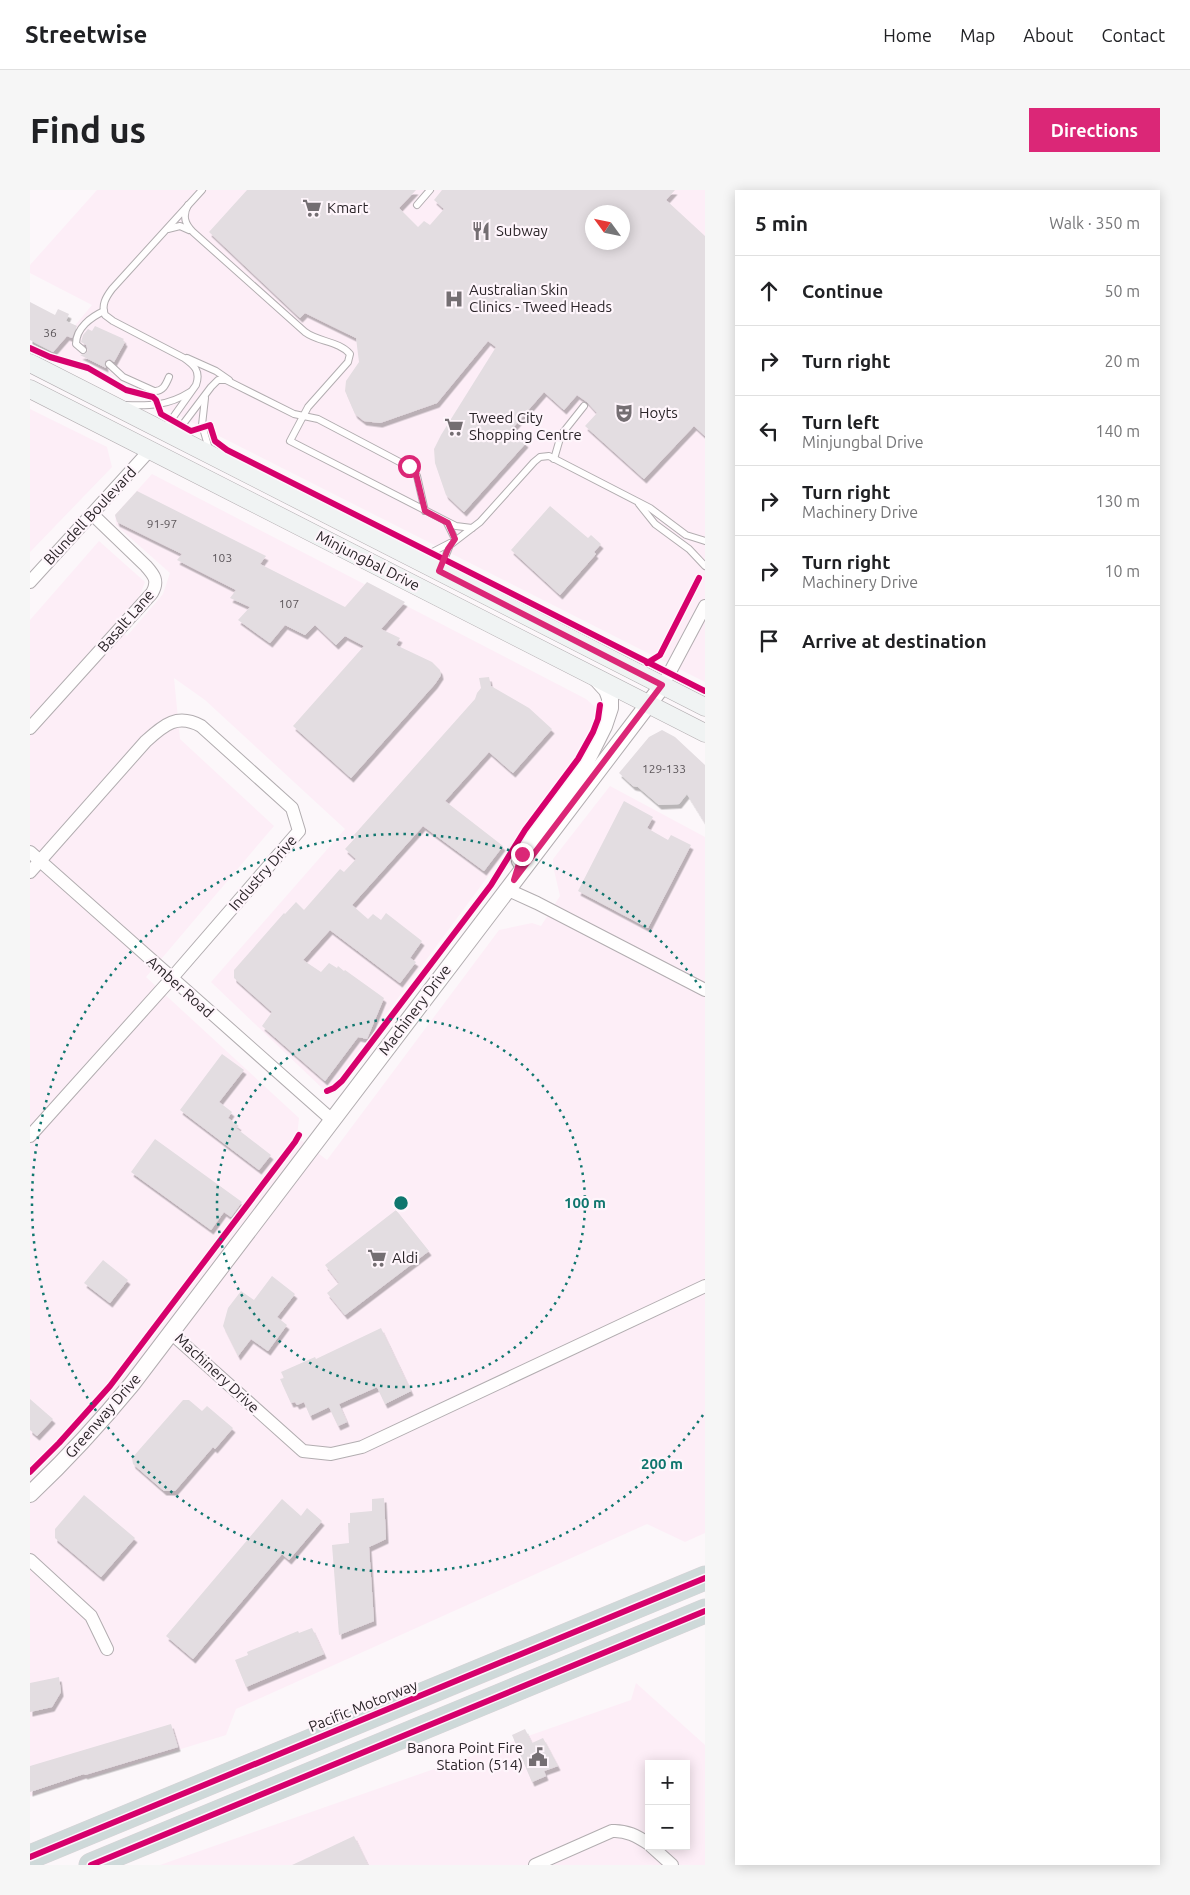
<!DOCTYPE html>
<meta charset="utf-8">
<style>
body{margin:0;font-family:Ubuntu,sans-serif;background:#f6f6f6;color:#202124}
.controls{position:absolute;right:15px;bottom:15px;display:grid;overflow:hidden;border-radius:0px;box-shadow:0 2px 12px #0003}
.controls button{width:45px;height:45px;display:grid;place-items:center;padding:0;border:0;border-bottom:1px solid #e0e0e0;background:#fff;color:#202124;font:25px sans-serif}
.compass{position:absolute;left:555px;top:15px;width:45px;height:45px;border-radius:50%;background:#fff;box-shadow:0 2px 12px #0003;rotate:303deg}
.stop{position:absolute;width:15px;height:15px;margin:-11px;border:4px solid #db2777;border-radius:50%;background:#fff}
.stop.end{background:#db2777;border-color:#fff;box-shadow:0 1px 5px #0008}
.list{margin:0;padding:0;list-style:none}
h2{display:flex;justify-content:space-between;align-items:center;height:65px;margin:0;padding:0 20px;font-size:21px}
h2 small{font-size:16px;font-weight:400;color:#757577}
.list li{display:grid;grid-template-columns:32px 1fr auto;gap:15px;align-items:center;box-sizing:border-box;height:70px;padding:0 20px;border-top:1px solid #e0e0e0}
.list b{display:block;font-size:19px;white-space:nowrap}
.list p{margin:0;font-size:16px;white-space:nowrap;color:#757577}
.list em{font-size:16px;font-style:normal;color:#757577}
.icon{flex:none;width:28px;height:28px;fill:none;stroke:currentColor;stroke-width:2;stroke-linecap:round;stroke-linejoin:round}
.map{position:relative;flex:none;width:675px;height:1675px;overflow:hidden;border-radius:0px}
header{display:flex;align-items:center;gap:30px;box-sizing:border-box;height:70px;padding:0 25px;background:#fff;border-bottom:1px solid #e0e0e0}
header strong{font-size:24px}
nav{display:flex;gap:28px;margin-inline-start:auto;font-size:18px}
.intro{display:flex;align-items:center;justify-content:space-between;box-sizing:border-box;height:120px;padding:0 30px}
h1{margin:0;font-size:35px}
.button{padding:12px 22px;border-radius:0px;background:#db2777;color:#fff;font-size:18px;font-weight:700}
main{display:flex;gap:30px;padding:0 30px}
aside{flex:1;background:#fff;border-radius:0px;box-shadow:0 2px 12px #0003}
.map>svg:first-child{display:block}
.built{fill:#fdeef7;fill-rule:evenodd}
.building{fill:#e3dde1;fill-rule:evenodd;filter:url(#shadow)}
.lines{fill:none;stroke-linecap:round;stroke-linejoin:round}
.service-casing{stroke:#b2adb0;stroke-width:8}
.minor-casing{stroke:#b2adb0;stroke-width:14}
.tertiary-casing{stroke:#b2adb0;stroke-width:18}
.secondary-casing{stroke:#b2adb0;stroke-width:19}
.motorway-casing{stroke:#d8d4d7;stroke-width:25}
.service{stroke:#fffefe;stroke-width:6}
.minor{stroke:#fffefe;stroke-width:12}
.tertiary{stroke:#fffefe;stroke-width:16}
.secondary{stroke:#f0f3f3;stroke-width:18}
.motorway{stroke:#ced9d9;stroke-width:24}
.cycleway-casing{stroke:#fef5fb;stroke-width:9}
.cycleway{stroke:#d6006c;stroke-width:6}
.route{stroke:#db2777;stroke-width:6}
.ring{fill:none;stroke:#0f766e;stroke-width:2.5;stroke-dasharray:2.5 5}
.labels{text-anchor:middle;stroke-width:4.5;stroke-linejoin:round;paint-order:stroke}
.number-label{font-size:12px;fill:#5c565a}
.poi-label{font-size:15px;fill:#2b2529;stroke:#fef5fb;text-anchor:start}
.street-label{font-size:15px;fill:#2b2529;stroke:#fef5fb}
.centre{fill:#0f766e;stroke:#fef5fb;stroke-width:2.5}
.ring-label{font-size:15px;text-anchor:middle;font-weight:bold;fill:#0f766e;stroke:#fef5fb;stroke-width:4.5;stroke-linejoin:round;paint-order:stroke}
</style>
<header>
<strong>Streetwise</strong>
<nav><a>Home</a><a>Map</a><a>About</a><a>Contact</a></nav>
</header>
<div class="intro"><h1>Find us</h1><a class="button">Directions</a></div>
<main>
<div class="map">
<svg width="675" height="1675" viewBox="0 0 675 1675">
<defs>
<filter id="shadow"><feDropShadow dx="2.5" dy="4.5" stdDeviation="0" flood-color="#0004"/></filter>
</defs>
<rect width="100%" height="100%" fill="#fcf7fa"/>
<g class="built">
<path d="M67 0H675V492L23 162 62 115 0 83V75ZM562 22H592V52H562Z"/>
<polygon points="0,219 77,257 82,277 0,362"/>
<polygon points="122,284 556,509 565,517 564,529 555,555 303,896 292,898 181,792 315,639 175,510 144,488 150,549 244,636 116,787 269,928 267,947 297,970 469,740 502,733 511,736 530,706 523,676 523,669 580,596 675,647 675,1343 655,1352 617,1334 206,1519 196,1545 0,1606 0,430 69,351 115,392 110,405 86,436 97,446 133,404 140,383 86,335 85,325"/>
<path d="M606 1493 675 1555V1675H130L601 1510ZM619 1574H656V1656H619Z"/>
</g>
<g class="building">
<path d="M217 0H386L369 18 388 37 394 31 400 35 414 19 404 10 412 0H645L636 10 675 46V246L664 236 614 289 555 236 567 223 557 212 547 205 534 220 514 202 481 240 496 253 434 322 416 305 405 273 404 259 411 245 466 157 458 151 407 213 350 233 334 231 325 224 315 201 316 191 329 172 326 148 275 123 270 128 179 42ZM562 22H592V52H562Z"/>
<polygon points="0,112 25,125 28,119 39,124 36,131 47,136 42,148 37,146 23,162 0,150"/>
<polygon points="65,136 94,149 93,150 95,152 84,172 80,169 75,171 76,178 50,165 55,164 58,160 56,155 51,152 53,145 58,139 62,141"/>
<polygon points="107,301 236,366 230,374 315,417 337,392 375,412 351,439 370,448 366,455 402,472 410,480 411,485 405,494 321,588 263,536 334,456 315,446 306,455 285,435 275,445 255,435 240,453 208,430 220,417 200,408 206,400 147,370 152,364 87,332 85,325"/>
<polygon points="520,316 558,348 561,345 571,354 564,362 566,364 530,405 481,360"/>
<polygon points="459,487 461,496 499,518 522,539 483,583 459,562 415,611 473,656 454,681 393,636 322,715 338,729 343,724 351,730 356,723 392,751 380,768 386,772 370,793 300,740 273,770 291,782 299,773 307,778 308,776 314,781 315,780 354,808 337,849 328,847 295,891 232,836 242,822 204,788 204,780 254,723 255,724 266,712 274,720 310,679 314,682 326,669 315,659 326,647 324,645 445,509 447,503 451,498 449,488"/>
<polygon points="632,540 645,547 675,575 675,633 657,604 649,614 629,615 608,597 603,596 589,583 619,547"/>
<polygon points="594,611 623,627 617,638 638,650 641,645 661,655 618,738 548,701"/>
<polygon points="192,864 214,880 189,912 202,922 198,928 209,936 206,938 241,965 229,980 150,920"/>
<polygon points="125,949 212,1012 201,1027 194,1022 181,1040 101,982"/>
<polygon points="366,1020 399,1061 315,1125 297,1103 309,1093 295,1075"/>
<polygon points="73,1070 98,1090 80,1113 54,1093"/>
<polygon points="242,1086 265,1104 247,1127 257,1135 238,1161 221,1149 208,1166 193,1136 198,1118 211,1101 224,1110"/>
<polygon points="351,1138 381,1201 355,1214 347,1197 309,1214 317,1232 308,1236 299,1217 280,1226 274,1212 267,1215 265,1212 261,1213 250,1189 254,1188 251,1182 285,1167 286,1169"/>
<polygon points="0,1209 23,1229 7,1246 0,1240"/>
<polygon points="153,1210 159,1210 172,1221 177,1216 203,1238 185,1259 183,1257 145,1301 134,1301 103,1274 102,1268"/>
<polygon points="54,1305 105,1348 71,1387 25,1348 25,1339"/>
<polygon points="354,1308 356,1349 339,1357 344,1431 309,1445 302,1355 319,1353 318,1333 320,1333 320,1323 342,1321 342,1309"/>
<polygon points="252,1309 271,1326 277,1318 292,1331 259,1370 252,1364 163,1469 136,1446"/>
<polygon points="282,1438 294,1464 216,1497 205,1470 218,1465 217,1462 268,1441 269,1443"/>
<polygon points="29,1487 31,1502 22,1517 0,1522 0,1493"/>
<polygon points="141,1534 148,1557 55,1585 54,1584 0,1602 0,1576"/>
<polygon points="495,1539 502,1553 513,1548 528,1576 514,1581 516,1586 502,1592 482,1545"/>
<polygon points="324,1646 338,1675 262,1675"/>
</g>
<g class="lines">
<g class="service-casing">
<g id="service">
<path d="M158 15C152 26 155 34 163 42L275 142C288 152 309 151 320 164L318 172 278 217 260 251 416 331 426 336 442 338"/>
<polyline points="387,15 400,0"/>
<polyline points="138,39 150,36 159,40"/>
<path d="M53 160 46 154C46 138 61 127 74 121"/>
<polyline points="157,168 186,181 199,190"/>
<path d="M79 174 93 187 124 201C133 202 136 194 139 187"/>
<polyline points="175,208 172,235 179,259"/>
<path d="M95 215C119 216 138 216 160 202"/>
<path d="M134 240 166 195C171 181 164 175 154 168L83 131 75 125C71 115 76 107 82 99L172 0"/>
<polyline points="144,246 181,197 188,190 196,190 264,224 288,229 381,278 387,286 395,321"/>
<polyline points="524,269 531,245 554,216"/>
<polyline points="609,314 625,334 659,359 675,376"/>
<polyline points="417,333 425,349"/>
<polyline points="389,369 420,353"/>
<polyline points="410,380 420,355 450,332 504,272 510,267 519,266 620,318 656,345 675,351"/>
</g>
</g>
<g class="minor-casing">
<g id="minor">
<polyline points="0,392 120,260"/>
<polyline points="633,495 675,416"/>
<path d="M0 538 122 403C129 391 124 385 116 376L62 324"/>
<polyline points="0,662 302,930"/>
<path d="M0 682 116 551C134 535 147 523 171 536L262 618 269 641 141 789 0 946"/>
<polyline points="476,699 507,713 675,800"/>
<polyline points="141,1143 273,1261 301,1264 332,1257 675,1096"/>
<polyline points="0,1370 61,1426 77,1459"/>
<polyline points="621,1656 642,1675"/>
<path d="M505 1675 582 1641C596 1640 607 1646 619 1654"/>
</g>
</g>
<g class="tertiary-casing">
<g id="tertiary">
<polyline points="490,671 500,649 557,570 574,536 580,518 580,508 577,500 566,488"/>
<path d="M0 1304C37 1269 70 1233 102 1194L633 495"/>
</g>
</g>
<g class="secondary-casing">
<g id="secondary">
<polyline points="0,173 675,517"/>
<polyline points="0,199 675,543"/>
</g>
</g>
<g class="motorway-casing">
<g id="motorway">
<polyline points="0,1667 675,1388"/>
<polyline points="61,1675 675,1421"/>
</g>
</g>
<use href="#service" class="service"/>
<use href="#minor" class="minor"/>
<use href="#tertiary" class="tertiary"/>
<use href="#secondary" class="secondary"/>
<use href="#motorway" class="motorway"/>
<g class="cycleway-casing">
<g id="cycleway">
<polyline points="0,158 20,167 58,178 96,200 123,207 126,210 131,224 161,241 180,235 185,251 197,260 675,501"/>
<polyline points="617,473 630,465 669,388"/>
<polyline points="297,901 304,898 312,891 461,695 495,640 548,569 563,542 568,529 570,515"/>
<polyline points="0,1282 29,1253 80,1196 265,952 269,945"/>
<polyline points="0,1667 675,1388"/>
<polyline points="61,1675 675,1421"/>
</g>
</g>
<use href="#cycleway" class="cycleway"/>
</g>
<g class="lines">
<polyline class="route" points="379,276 386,284 395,321 418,333 425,349 418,359 409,381 632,495 484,690 492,664"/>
</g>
<g class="ring">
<circle cx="371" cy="1013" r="184"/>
<path d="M673 1225A369 369 0 1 1 673 801"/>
</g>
<defs>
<g id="supermarket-bare" transform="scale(1.5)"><path d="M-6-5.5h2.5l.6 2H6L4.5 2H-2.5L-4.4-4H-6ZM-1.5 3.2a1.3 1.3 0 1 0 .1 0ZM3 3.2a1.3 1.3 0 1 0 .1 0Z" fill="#746e72" stroke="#fef5fb" stroke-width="2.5" paint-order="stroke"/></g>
<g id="restaurant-bare" transform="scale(1.5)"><path d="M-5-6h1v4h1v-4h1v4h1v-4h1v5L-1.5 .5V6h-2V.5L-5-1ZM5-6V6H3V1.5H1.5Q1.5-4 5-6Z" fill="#746e72" stroke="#fef5fb" stroke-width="2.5" paint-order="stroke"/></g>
<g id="hospital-bare" transform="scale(1.5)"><path d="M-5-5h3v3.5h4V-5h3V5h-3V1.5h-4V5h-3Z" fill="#746e72" stroke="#fef5fb" stroke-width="2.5" paint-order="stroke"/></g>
<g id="theatre-bare" transform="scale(1.5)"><path d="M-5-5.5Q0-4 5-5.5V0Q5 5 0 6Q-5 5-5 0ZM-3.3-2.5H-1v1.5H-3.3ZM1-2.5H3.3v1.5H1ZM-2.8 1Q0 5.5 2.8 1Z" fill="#746e72" stroke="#fef5fb" stroke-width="2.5" paint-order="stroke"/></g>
<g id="civic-bare" transform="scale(1.5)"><path d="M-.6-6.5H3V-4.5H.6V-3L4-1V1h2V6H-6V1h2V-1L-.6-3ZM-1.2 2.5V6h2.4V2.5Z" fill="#746e72" stroke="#fef5fb" stroke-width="2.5" paint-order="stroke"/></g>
</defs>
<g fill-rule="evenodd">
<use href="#supermarket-bare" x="282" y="18"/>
<use href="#restaurant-bare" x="451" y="41"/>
<use href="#hospital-bare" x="424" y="109"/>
<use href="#theatre-bare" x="594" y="223"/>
<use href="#supermarket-bare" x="424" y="237"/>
<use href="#supermarket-bare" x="347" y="1068"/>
<use href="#civic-bare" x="508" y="1567"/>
</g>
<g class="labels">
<g class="number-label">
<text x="20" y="147">36</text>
<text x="132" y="338">91-97</text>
<text x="192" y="372">103</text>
<text x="259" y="418">107</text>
<text x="634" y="583">129-133</text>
</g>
<g class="poi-label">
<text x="297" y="23">Kmart</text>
<text x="466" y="46">Subway</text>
<text x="439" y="105">Australian Skin<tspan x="439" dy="17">Clinics - Tweed Heads</tspan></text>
<text x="609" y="228">Hoyts</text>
<text x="439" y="233">Tweed City<tspan x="439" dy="17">Shopping Centre</tspan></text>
<text x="362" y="1073">Aldi</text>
<text x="493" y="1563" text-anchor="end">Banora Point Fire<tspan x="493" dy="17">Station (514)</tspan></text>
</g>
<g class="street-label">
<text transform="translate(60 326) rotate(-47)" y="5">Blundell Boulevard</text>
<text transform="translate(338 371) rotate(27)" y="5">Minjungbal Drive</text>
<text transform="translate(96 431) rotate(-49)" y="5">Basalt Lane</text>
<text transform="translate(233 683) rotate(-49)" y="5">Industry Drive</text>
<text transform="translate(150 797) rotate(42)" y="5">Amber Road</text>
<text transform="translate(385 820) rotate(-53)" y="5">Machinery Drive</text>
<text transform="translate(187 1183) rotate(43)" y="5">Machinery Drive</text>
<text transform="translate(73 1226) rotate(-49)" y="5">Greenway Drive</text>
<text transform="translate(333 1516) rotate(-22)" y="5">Pacific Motorway</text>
</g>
</g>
<circle cx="371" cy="1013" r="8" class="centre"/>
<g class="ring-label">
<text x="555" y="1018">100 m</text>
<text x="632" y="1279">200 m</text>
</g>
</svg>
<div class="controls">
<button>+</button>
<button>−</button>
</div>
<svg class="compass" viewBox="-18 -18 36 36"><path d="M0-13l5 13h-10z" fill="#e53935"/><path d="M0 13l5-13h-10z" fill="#757577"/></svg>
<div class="stop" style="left:379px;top:276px"></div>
<div class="stop end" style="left:492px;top:664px"></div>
</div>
<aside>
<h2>5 min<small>Walk · 350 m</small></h2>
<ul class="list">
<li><svg class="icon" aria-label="ahead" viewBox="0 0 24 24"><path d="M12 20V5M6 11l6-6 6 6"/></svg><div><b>Continue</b></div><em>50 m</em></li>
<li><svg class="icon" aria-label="right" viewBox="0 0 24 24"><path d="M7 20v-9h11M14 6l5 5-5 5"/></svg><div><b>Turn right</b></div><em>20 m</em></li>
<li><svg class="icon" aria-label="left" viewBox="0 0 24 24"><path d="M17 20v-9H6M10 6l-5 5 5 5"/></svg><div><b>Turn left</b><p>Minjungbal Drive</p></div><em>140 m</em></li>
<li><svg class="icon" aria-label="right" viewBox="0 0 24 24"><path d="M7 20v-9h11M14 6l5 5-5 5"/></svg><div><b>Turn right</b><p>Machinery Drive</p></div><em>130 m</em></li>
<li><svg class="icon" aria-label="right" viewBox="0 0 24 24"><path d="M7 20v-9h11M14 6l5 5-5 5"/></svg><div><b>Turn right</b><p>Machinery Drive</p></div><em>10 m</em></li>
<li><svg class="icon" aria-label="arrive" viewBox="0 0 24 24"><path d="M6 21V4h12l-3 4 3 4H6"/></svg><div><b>Arrive at destination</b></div></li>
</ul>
</aside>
</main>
